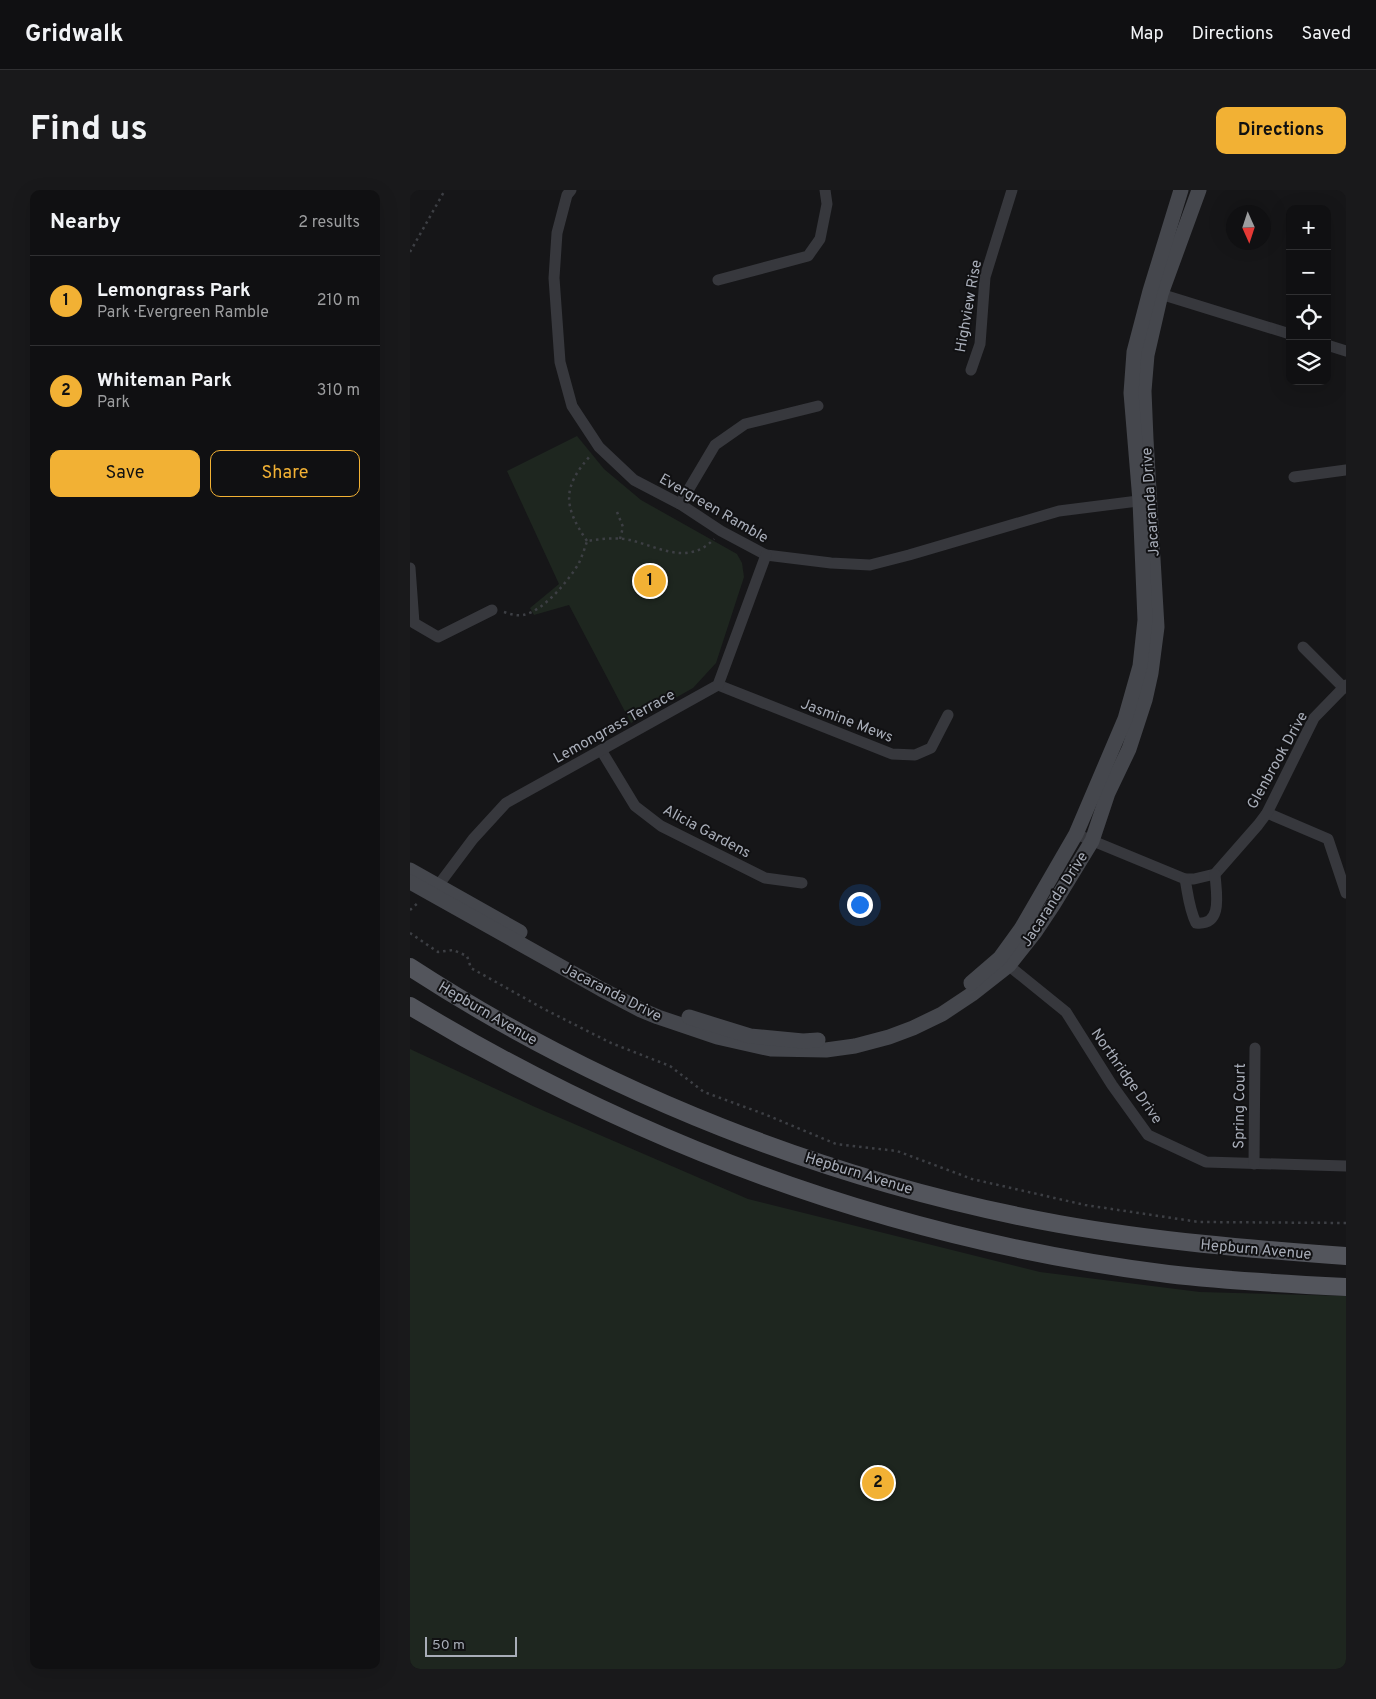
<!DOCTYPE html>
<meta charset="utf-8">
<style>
body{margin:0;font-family:Overpass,sans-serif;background:#19191b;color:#f1f3f6}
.controls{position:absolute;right:15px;top:15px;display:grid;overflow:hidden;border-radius:10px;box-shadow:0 5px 20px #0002}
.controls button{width:45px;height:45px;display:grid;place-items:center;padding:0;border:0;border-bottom:1px solid #303032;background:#101012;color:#f1f3f6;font:25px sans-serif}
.compass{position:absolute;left:816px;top:15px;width:45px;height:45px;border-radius:50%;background:#101012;box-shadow:0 5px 20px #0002;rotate:177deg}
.scale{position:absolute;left:15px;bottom:12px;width:92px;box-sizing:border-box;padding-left:5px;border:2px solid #a8adb8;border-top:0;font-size:14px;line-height:18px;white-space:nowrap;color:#a8adb8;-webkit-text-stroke:4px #111113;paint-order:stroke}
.you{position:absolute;left:449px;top:714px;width:18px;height:18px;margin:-12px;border:4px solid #fff;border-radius:50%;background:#1a73e8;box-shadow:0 0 0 8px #1a73e833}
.badge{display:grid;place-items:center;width:32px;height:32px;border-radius:50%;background:#f2b134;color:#111;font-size:16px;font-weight:700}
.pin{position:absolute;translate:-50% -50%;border:2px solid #fff;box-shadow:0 1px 5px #0006}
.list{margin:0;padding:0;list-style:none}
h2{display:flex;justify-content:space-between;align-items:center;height:65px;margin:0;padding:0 20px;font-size:21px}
h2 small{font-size:16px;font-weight:400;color:#9c9d9f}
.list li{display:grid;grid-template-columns:32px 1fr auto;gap:15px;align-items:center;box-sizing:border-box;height:90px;padding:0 20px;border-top:1px solid #303032}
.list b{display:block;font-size:19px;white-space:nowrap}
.list p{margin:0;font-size:16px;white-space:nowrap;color:#9c9d9f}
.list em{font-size:16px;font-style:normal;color:#9c9d9f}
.actions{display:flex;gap:10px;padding:15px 20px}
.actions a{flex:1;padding:11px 0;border:1px solid #f2b134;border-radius:10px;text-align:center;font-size:18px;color:#f2b134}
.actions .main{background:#f2b134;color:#111}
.icon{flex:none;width:28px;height:28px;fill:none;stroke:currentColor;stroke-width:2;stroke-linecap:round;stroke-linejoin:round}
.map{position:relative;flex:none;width:936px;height:1479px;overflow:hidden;border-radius:10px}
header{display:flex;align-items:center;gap:30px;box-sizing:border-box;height:70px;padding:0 25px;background:#101012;border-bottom:1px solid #303032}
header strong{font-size:24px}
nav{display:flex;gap:28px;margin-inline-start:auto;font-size:18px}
.intro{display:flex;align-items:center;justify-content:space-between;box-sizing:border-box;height:120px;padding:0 30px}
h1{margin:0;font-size:35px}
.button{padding:12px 22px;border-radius:10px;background:#f2b134;color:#111;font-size:18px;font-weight:700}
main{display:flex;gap:30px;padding:0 30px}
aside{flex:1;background:#101012;border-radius:10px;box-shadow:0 5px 20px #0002}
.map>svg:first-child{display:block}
.green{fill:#1e261f}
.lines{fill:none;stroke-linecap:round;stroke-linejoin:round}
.path{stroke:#3d3f44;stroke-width:2.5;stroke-dasharray:2.5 4;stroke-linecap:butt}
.street{stroke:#37383d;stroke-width:11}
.secondary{stroke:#45474d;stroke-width:15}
.primary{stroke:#53555c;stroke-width:18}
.labels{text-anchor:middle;stroke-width:4;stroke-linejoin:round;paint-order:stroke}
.street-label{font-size:15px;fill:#a8adb8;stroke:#111113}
</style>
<header>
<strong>Gridwalk</strong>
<nav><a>Map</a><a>Directions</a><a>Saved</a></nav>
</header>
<div class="intro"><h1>Find us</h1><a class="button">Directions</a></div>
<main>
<aside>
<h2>Nearby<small>2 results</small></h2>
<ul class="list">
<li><span class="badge">1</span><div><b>Lemongrass Park</b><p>Park · Evergreen Ramble</p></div><em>210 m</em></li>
<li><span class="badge">2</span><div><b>Whiteman Park</b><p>Park</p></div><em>310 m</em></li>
</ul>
<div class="actions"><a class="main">Save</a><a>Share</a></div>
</aside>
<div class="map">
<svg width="936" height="1479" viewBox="0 0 936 1479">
<rect width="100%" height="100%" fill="#161618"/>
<g class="green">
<polygon points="167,246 194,279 231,310 327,364 332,373 334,387 306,473 283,498 221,533 159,415 124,425 120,418 149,394 97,281"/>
<polygon points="0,859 125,917 338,1009 630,1082 790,1102 936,1106 936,1479 0,1479"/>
</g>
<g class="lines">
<g class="path">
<polyline points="0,62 35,0"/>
<polyline points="207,322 213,337 210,349"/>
<path d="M177 351C153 316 152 297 181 265"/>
<path d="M94 422C100 424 106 426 113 425 134 421 159 390 169 373 172 366 175 358 177 351 191 349 206 347 220 350 249 357 278 376 304 349"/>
<polyline points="0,720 9,712"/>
<polyline points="0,743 28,762 43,760 57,766 61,778 134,819 201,853 260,876 294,902 354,924 426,954 487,961 562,989 675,1015 789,1032 936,1033"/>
</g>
<g class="street">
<polyline points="161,0 157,5 147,43 144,88 150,172 162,216 189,257 224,290 270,314 311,341 356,365 421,373 460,375 499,365 649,321 736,310"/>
<polyline points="308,90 398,66 410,49 417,14 415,0"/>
<polyline points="744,102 880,144"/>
<polyline points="917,155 936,161"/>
<polyline points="561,180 570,154 575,87 602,0"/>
<polyline points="884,287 936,280"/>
<polyline points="270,314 305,255 335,234 408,216"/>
<polyline points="0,378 4,433 28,447 82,420"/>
<polyline points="893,457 934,498"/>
<polyline points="308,495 482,564 505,565 521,558 538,525"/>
<polyline points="191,560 225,616 251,636 355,688 392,693"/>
<polyline points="857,623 918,649 936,703"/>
<polyline points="666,644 775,689 784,689 805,684 848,635 857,623 904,528 936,495"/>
<path d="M775 689C778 704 779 719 786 733 814 736 806 702 805 684"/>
<polyline points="24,701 63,649 96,613 308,495 356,365"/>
<polyline points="593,771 656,822 702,895 738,945 796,972 936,976"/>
<polyline points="844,974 845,858"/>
</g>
<g class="secondary">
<polyline points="0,680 110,742"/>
<polyline points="0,692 191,799 231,820 248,827 307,847 361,859 416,860 445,856 479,847 503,838 532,824 562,804 599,775 625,742 643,715 682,651 698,603 719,559 735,510 741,483 747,437 736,249 734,201 737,165 751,104 789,0"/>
<polyline points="561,793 590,768 611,739 666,644 715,529 730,476 735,430 730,311 721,203 724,162 740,101 771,0"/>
<polyline points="279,827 340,846 393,851 408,850"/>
</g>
<g class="primary">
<path d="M0 777C195 904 420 992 649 1034 744 1051 840 1059 936 1066"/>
<path d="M0 816C233 957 487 1050 758 1084 817 1091 876 1094 936 1097"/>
</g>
</g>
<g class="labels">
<g class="street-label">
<text transform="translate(558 116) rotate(-80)" y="5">Highview Rise</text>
<text transform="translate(740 312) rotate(-94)" y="5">Jacaranda Drive</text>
<text transform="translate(304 318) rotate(30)" y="5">Evergreen Ramble</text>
<text transform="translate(437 530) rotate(21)" y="5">Jasmine Mews</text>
<text transform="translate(204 536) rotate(-29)" y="5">Lemongrass Terrace</text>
<text transform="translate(867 570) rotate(-61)" y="5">Glenbrook Drive</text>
<text transform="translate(297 641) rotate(28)" y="5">Alicia Gardens</text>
<text transform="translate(644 709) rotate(-57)" y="5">Jacaranda Drive</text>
<text transform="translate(202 802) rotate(27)" y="5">Jacaranda Drive</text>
<text transform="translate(78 823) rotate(30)" y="5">Hepburn Avenue</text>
<text transform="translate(717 886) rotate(55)" y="5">Northridge Drive</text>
<text transform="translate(829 916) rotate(-89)" y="5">Spring Court</text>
<text transform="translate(449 983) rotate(17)" y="5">Hepburn Avenue</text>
<text transform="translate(846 1059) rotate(5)" y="5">Hepburn Avenue</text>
</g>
</g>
</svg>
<div class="controls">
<button>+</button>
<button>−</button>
<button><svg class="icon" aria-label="locate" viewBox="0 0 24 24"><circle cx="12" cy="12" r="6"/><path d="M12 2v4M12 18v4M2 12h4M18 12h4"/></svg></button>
<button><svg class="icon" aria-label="layers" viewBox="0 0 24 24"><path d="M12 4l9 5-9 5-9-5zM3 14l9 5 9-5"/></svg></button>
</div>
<svg class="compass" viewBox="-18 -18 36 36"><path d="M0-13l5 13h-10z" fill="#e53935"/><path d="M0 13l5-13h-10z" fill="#9c9d9f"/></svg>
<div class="scale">50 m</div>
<div class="you"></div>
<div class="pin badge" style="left:240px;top:391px">1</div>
<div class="pin badge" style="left:468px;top:1293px">2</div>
</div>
</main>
